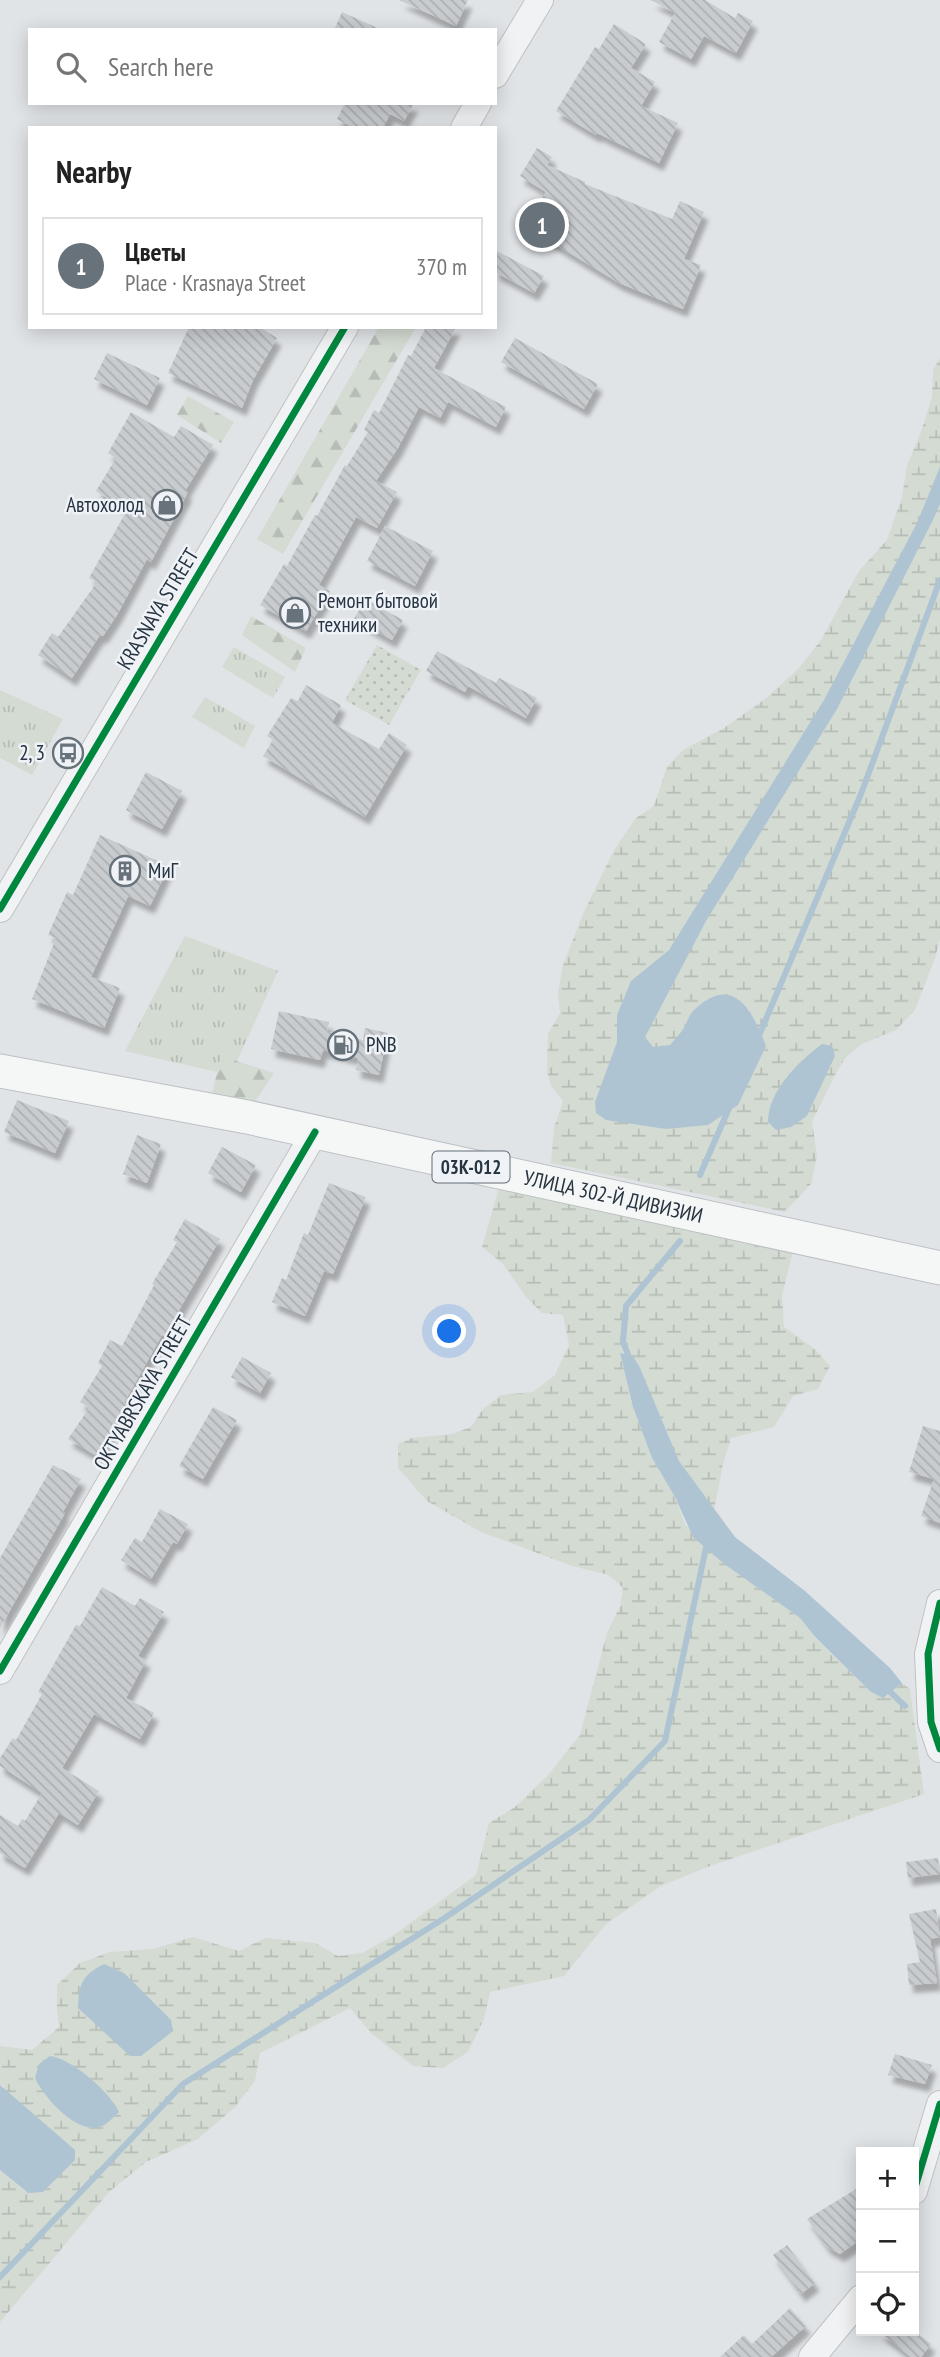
<!DOCTYPE html>
<meta charset="utf-8">
<style>
body{margin:0;font-family:"PT Sans Narrow",sans-serif;background:#f6f6f6;color:#222}
.controls{position:absolute;right:21px;bottom:21px;display:grid;overflow:hidden;border-radius:0px;box-shadow:0 4px 18px #0003}
.controls button{width:63px;height:63px;display:grid;place-items:center;padding:0;border:0;border-bottom:2px solid #e0e0e0;background:#fff;color:#222;font:35px sans-serif}
.you{position:absolute;left:450px;top:1332px;width:24px;height:24px;margin:-18px;border:5px solid #fff;border-radius:50%;background:#1a73e8;box-shadow:0 0 0 10px #1a73e833}
.badge{display:grid;place-items:center;width:46px;height:46px;border-radius:50%;background:#68727b;color:#fff;font-size:23px;font-weight:700}
.pin{position:absolute;translate:-50% -50%;border:4px solid #fff;box-shadow:0 2px 7px #0006}
.list{margin:0;padding:0;list-style:none}
h2{display:flex;justify-content:space-between;align-items:center;height:91px;margin:0;padding:0 28px;font-size:30px}
h2 small{font-size:23px;font-weight:400;color:#767676}
.list li{display:grid;grid-template-columns:46px 1fr auto;gap:21px;align-items:center;box-sizing:border-box;height:98px;margin:0 14px 14px;padding:0 14px;border:2px solid #e0e0e0;border-radius:0px}
.list b{display:block;font-size:26px;white-space:nowrap}
.list p{margin:0;font-size:23px;white-space:nowrap;color:#767676}
.list em{font-size:23px;font-style:normal;color:#767676}
.icon{flex:none;width:38px;height:38px;fill:none;stroke:currentColor;stroke-width:2;stroke-linecap:round;stroke-linejoin:round}
.map{position:relative;flex:none;width:940px;height:2357px;overflow:hidden}
.search{position:absolute;background:#fff;box-shadow:0 4px 18px #0003;left:28px;top:28px;width:469px;height:77px;display:flex;align-items:center;gap:18px;box-sizing:border-box;padding:0 24px;border-radius:0px;color:#767676;font-size:26px}
.panel{position:absolute;background:#fff;box-shadow:0 4px 18px #0003;left:28px;top:126px;width:469px;height:203px;border-radius:0px}
.map>svg:first-child{display:block}
.grass{fill:url(#grass-tufts)}
.forest{fill:url(#forest-firs)}
.wetland{fill:url(#wetland-marsh)}
.park{fill:url(#park-dots)}
.water{fill:#afc4d3}
.lines{fill:none;stroke-linecap:round;stroke-linejoin:round}
.stream{stroke:#afc4d3;stroke-width:6}
.building{fill:url(#building-back-hatch);filter:url(#shadow)}
.minor-casing{stroke:#bfc2c5;stroke-width:28}
.major-casing{stroke:#bdc1c5;stroke-width:35}
.minor{stroke:#f1f2f3;stroke-width:26}
.major{stroke:#f5f6f6;stroke-width:33}
.cycleway-casing{stroke:#eff3f7;stroke-width:11}
.cycleway{stroke:#00873e;stroke-width:7}
.labels{text-anchor:middle;stroke-width:5;stroke-linejoin:round;paint-order:stroke}
.shield{fill:#eff3f7;stroke:#636d78;stroke-width:2}
.shield-label{font-size:19px;font-weight:bold;fill:#273441}
.poi-label{font-size:21px;fill:#273441;stroke:#eff3f7;text-anchor:start}
.street-label{font-size:21px;fill:#273441;stroke:#eff3f7}
</style>
<div class="map">
<svg width="940" height="2357" viewBox="0 0 940 2357">
<defs>
<pattern id="grass-tufts" width="24" height="20" patternUnits="userSpaceOnUse" patternTransform="scale(1.75)"><rect width="24" height="20" fill="#d3dbd2"/><path d="M3 7l-1-3M5 7V3M7 7l1-3M15 17l-1-3M17 17v-4M19 17l1-3" fill="none" stroke="#b5bdb6"/></pattern>
<pattern id="forest-firs" width="22" height="20" patternUnits="userSpaceOnUse" patternTransform="scale(1.75)"><rect width="22" height="20" fill="#d3dbd2"/><path d="M5 1l3.5 6h-7zM16 11l3.5 6h-7z" fill="#b5bdb6"/></pattern>
<pattern id="wetland-marsh" width="20" height="14" patternUnits="userSpaceOnUse" patternTransform="scale(1.75)"><rect width="20" height="14" fill="#d3dbd2"/><path d="M1 5h8M5 5V1M11 12h8M15 12V8" fill="none" stroke="#b5bdb6"/></pattern>
<pattern id="park-dots" width="8" height="8" patternUnits="userSpaceOnUse" patternTransform="scale(1.75)"><rect width="8" height="8" fill="#d3dbd2"/><path d="M2 2h.1M6 6h.1" fill="none" stroke="#b5bdb6" stroke-width="1.8" stroke-linecap="round"/></pattern>
<pattern id="building-back-hatch" width="6" height="6" patternUnits="userSpaceOnUse" patternTransform="scale(1.75)"><rect width="6" height="6" fill="#c9cccf"/><path d="M-1 5l2 2M0 0l6 6M5-1l2 2" fill="none" stroke="#adb0b3"/></pattern>
<filter id="shadow"><feDropShadow dx="4.5" dy="8" stdDeviation="2" flood-color="#0004"/></filter>
</defs>
<rect width="100%" height="100%" fill="#e1e4e7"/>
<g class="grass">
<polygon points="234,647 285,677 273,698 222,667"/>
<polygon points="0,690 63,719 32,775 0,758"/>
<polygon points="205,697 255,726 244,748 192,717"/>
<polygon points="185,936 278,971 237,1061 221,1057 217,1072 125,1051"/>
</g>
<g class="forest">
<polygon points="379,327 416,327 283,554 257,539"/>
<polygon points="188,396 234,422 221,443 177,415"/>
<polygon points="251,616 306,648 295,672 242,635"/>
<polygon points="221,1056 274,1073 253,1105 211,1098"/>
</g>
<g class="wetland">
<polygon points="940,358 940,939 935,958 915,1010 896,1030 862,1044 846,1057 835,1075 812,1122 817,1156 811,1184 785,1212 551,1163 554,1128 563,1101 551,1086 547,1071 548,1034 560,1013 558,993 563,965 583,914 614,850 636,818 654,806 667,767 683,750 724,728 765,699 798,669 821,640 859,571 887,540 902,497 907,465 920,435 932,397 933,370"/>
<polygon points="499,1188 793,1251 782,1296 784,1327 815,1349 830,1366 818,1389 793,1396 774,1427 731,1438 723,1464 714,1510 679,1461 633,1356 620,1354 633,1407 652,1458 675,1497 685,1524 724,1563 800,1618 815,1638 871,1692 883,1698 902,1683 910,1689 924,1794 710,1866 661,1886 606,1924 564,1976 490,1992 484,2019 468,2052 443,2068 413,2066 372,2034 350,2008 260,2053 255,2081 235,2107 198,2139 146,2162 109,2192 0,2322 0,2170 27,2193 3,2085 0,2085 0,2046 32,2050 59,2027 57,2009 57,1985 80,1963 110,1952 153,1949 193,1937 239,1951 265,1938 315,1943 338,1956 362,1953 391,1937 476,1875 489,1823 515,1807 548,1775 580,1735 607,1633 620,1606 623,1588 609,1575 572,1566 481,1532 427,1501 398,1468 398,1444 412,1438 452,1434 471,1427 483,1409 501,1395 533,1392 555,1375 569,1345 563,1315 542,1313 526,1297 503,1264 482,1247"/>
</g>
<polygon class="park" points="377,645 421,670 389,725 345,700"/>
<g class="water">
<path d="M940 467V504L933 520 837 709 706 921 645 1037 653 1047 670 1045C675 1039 680 1034 684 1028 687 1022 690 1013 695 1009 735 972 753 1013 766 1046L738 1105 708 1125 666 1129 606 1120 596 1113 595 1102 617 1042V1015L631 981 669 950 824 700 917 523Z"/>
<path d="M822 1044 832 1046 835 1056 807 1116 791 1127 776 1130 768 1122C768 1091 798 1062 822 1044Z"/>
<polygon points="620,1353 633,1356 640,1368 679,1461 735,1537 805,1591 890,1668 902,1683 883,1698 871,1692 815,1637 800,1618 723,1563 693,1537 675,1497 652,1458 633,1407"/>
<path d="M104 1964 124 1973 171 2020 173 2031 141 2056H130L78 2008C79 1984 81 1976 104 1964Z"/>
<path d="M50 2056C71 2058 111 2093 119 2112 114 2116 108 2124 102 2126 78 2137 43 2096 35 2078L39 2064Z"/>
<polygon points="0,2085 75,2150 75,2160 43,2192 28,2193 0,2170"/>
</g>
<g class="lines">
<g class="stream">
<polyline points="758,1038 861,794 940,580"/>
<polyline points="700,1175 730,1106"/>
<polyline points="631,1362 623,1342 626,1306 680,1241"/>
<polyline points="886,1688 905,1706"/>
<polyline points="0,2277 183,2084 443,1919 589,1820 665,1741 707,1543"/>
</g>
</g>
<g class="building">
<polygon points="399,0 468,0 456,26"/>
<polygon points="651,0 705,0 735,18 738,13 753,21 736,53 704,36 691,59 659,42 675,13"/>
<polygon points="342,12 382,30 334,30"/>
<polygon points="614,24 646,44 631,68 655,82 641,106 678,123 659,163 597,133 596,135 556,111 595,47 599,49"/>
<polygon points="345,103 414,103 404,121 390,114 383,128 354,128 337,119"/>
<polygon points="537,148 552,157 547,165 585,182 585,184 672,219 680,201 704,212 684,259 701,265 683,309 619,283 525,226 546,192 520,176"/>
<polygon points="495,250 544,276 534,293 495,272"/>
<polygon points="189,327 259,327 277,338 253,380 242,408 168,373"/>
<polygon points="426,327 456,327 434,368 506,407 496,427 448,402 440,418 419,407 398,448 376,481 397,492 377,528 356,517 319,585 330,591 306,631 260,605 284,564 287,566 315,515 317,516 345,465 347,466 368,432 364,430 374,410 379,413 408,355 411,356"/>
<polygon points="515,338 598,384 584,409 501,362"/>
<polygon points="107,353 160,378 147,405 94,379"/>
<polygon points="131,412 174,437 181,426 213,445 185,491 188,492 151,562 147,559 117,615 103,636 100,635 72,678 38,655 52,633 58,637 97,582 89,578 127,510 96,491 116,458 108,453"/>
<polygon points="385,526 433,551 415,586 367,561"/>
<polygon points="365,599 403,620 392,640 354,619"/>
<polygon points="437,651 496,683 499,678 537,698 526,718 468,686 465,692 426,671"/>
<polygon points="306,685 341,705 332,723 379,749 389,733 407,745 365,817 263,756 273,740 267,736 291,698 298,701"/>
<polygon points="146,772 182,791 162,829 126,810"/>
<polygon points="100,835 169,866 150,906 128,896 91,977 120,988 104,1028 32,999 56,938 48,935 67,892 73,895"/>
<polygon points="279,1011 329,1022 327,1032 363,1040 365,1028 388,1033 379,1075 356,1070 358,1058 323,1050 320,1060 271,1049"/>
<polygon points="17,1100 69,1121 55,1153 4,1132"/>
<polygon points="137,1135 161,1144 147,1183 123,1174"/>
<polygon points="222,1147 256,1165 241,1192 208,1173"/>
<polygon points="329,1183 366,1197 333,1274 324,1271 305,1316 272,1302 282,1278 286,1280 304,1233 308,1235"/>
<polygon points="185,1219 220,1239 164,1336 162,1335 124,1403 127,1405 97,1456 68,1439 89,1408 80,1402 102,1366 98,1363 110,1340 122,1346 154,1285 152,1284 177,1242 173,1240"/>
<polygon points="242,1357 271,1373 260,1393 231,1377"/>
<polygon points="213,1407 237,1420 203,1479 179,1466"/>
<polygon points="923,1426 940,1431 940,1523 921,1516 934,1479 909,1472"/>
<polygon points="53,1465 81,1479 63,1512 65,1513 0,1628 0,1558"/>
<polygon points="160,1509 188,1524 177,1544 173,1542 151,1579 121,1560 135,1538 142,1542"/>
<polygon points="102,1587 135,1606 140,1598 164,1612 138,1656 146,1660 126,1698 154,1713 140,1739 94,1714 62,1768 99,1791 78,1825 59,1813 25,1868 0,1853 0,1815 18,1826 22,1819 25,1821 42,1793 0,1766 0,1758 13,1738 16,1740 42,1694 38,1692 76,1625 80,1626"/>
<polygon points="938,1858 940,1874 908,1878 906,1862"/>
<polygon points="936,1909 940,1937 930,1939 937,1983 909,1985 907,1964 920,1962 909,1914"/>
<polygon points="895,2054 932,2065 925,2084 888,2075"/>
<polygon points="861,2186 861,2239 840,2254 827,2247 807,2219"/>
<polygon points="787,2245 815,2283 801,2294 773,2255"/>
<polygon points="790,2308 806,2326 771,2357 720,2357 744,2335 752,2344"/>
<polygon points="878,2331 915,2331 931,2344 921,2357 911,2357"/>
</g>
<g class="lines">
<g class="minor-casing">
<g id="minor">
<polyline points="495,75 540,0"/>
<polyline points="464,128 478,103"/>
<polyline points="0,909 345,327"/>
<polyline points="940,1603 928,1654 931,1722 940,1749"/>
<polyline points="0,1671 315,1132"/>
<polyline points="914,2191 940,2104"/>
<polyline points="812,2357 861,2298"/>
</g>
</g>
<g class="major-casing">
<g id="major">
<path id="s1" d="M0 1071 247 1117 940 1268"/>
</g>
</g>
<use href="#minor" class="minor"/>
<use href="#major" class="major"/>
<g class="cycleway-casing">
<g id="cycleway">
<polyline points="0,909 345,327"/>
<polyline points="940,1603 928,1654 931,1722 940,1749"/>
<polyline points="0,1671 315,1132"/>
<polyline points="914,2191 940,2104"/>
</g>
</g>
<use href="#cycleway" class="cycleway"/>
</g>
<defs>
<g id="shop-ring" transform="scale(1.575)"><circle r="9.5" fill="#eff3f7" stroke="#68727b" stroke-width="1.5"/><path d="M-5-2.5h2.3a2.7 3.5 0 0 1 5.4 0H5L5.5 6h-11ZM-1.5-2.5h3a1.5 2.3 0 0 0-3 0Z" fill="#68727b"/></g>
<g id="bus-ring" transform="scale(1.575)"><circle r="9.5" fill="#eff3f7" stroke="#68727b" stroke-width="1.5"/><path d="M-5-6H5V4H4V6H2V4H-2V6H-4V4H-5ZM-3.5-4V0h7V-4ZM-3.5 1.2v1.5H-2V1.2ZM2 1.2v1.5H3.5V1.2Z" fill="#68727b"/></g>
<g id="building-ring" transform="scale(1.575)"><circle r="9.5" fill="#eff3f7" stroke="#68727b" stroke-width="1.5"/><path d="M-4-6H4V6H1V3H-1V6H-4ZM-2.5-4.3h1.7v1.8h-1.7ZM.8-4.3h1.7v1.8H.8ZM-2.5-1h1.7V.8h-1.7ZM.8-1h1.7V.8H.8Z" fill="#68727b"/></g>
<g id="fuel-ring" transform="scale(1.575)"><circle r="9.5" fill="#eff3f7" stroke="#68727b" stroke-width="1.5"/><path d="M-5.5-6h7V0h2V4h1.3V-2.5L3-4.5l.8-.8L6-3V5H2.5V1h-1V6h-7ZM-4.2-4.7v3.2H.2V-4.7Z" fill="#68727b"/></g>
</defs>
<g fill-rule="evenodd">
<use href="#shop-ring" x="167" y="505"/>
<use href="#shop-ring" x="295" y="613"/>
<use href="#bus-ring" x="68" y="753"/>
<use href="#building-ring" x="125" y="871"/>
<use href="#fuel-ring" x="343" y="1045"/>
</g>
<g class="labels">
<rect class="shield" x="432.5" y="1151.5" width="77" height="31" rx="5"/>
<g class="shield-label">
<text x="471" y="1174">03К-012</text>
</g>
<g class="poi-label">
<text x="144" y="512" text-anchor="end">Автохолод</text>
<text x="318" y="608">Ремонт бытовой<tspan x="318" dy="24">техники</tspan></text>
<text x="45" y="760" text-anchor="end">2, 3</text>
<text x="148" y="878">МиГ</text>
<text x="366" y="1052">PNB</text>
</g>
<g class="street-label">
<text transform="translate(158 609) rotate(-59)" y="7">KRASNAYA STREET</text>
<text dy="7" stroke="none"><textPath href="#s1" startOffset="626">УЛИЦА 302-Й ДИВИЗИИ</textPath></text>
<text transform="translate(143 1393) rotate(-60)" y="7">OKTYABRSKAYA STREET</text>
</g>
</g>
</svg>
<div class="controls">
<button>+</button>
<button>−</button>
<button><svg class="icon" aria-label="locate" viewBox="0 0 24 24"><circle cx="12" cy="12" r="6"/><path d="M12 2v4M12 18v4M2 12h4M18 12h4"/></svg></button>
</div>
<div class="you"></div>
<div class="pin badge" style="left:542px;top:225px">1</div>
<div class="search"><svg class="icon" aria-label="search" viewBox="0 0 24 24"><circle cx="10" cy="10" r="6"/><path d="M15 15l6 6"/></svg>Search here</div>
<section class="panel">
<h2>Nearby<small></small></h2>
<ul class="list">
<li><span class="badge">1</span><div><b>Цветы</b><p>Place · Krasnaya Street</p></div><em>370 m</em></li>
</ul>
</section>
</div>
